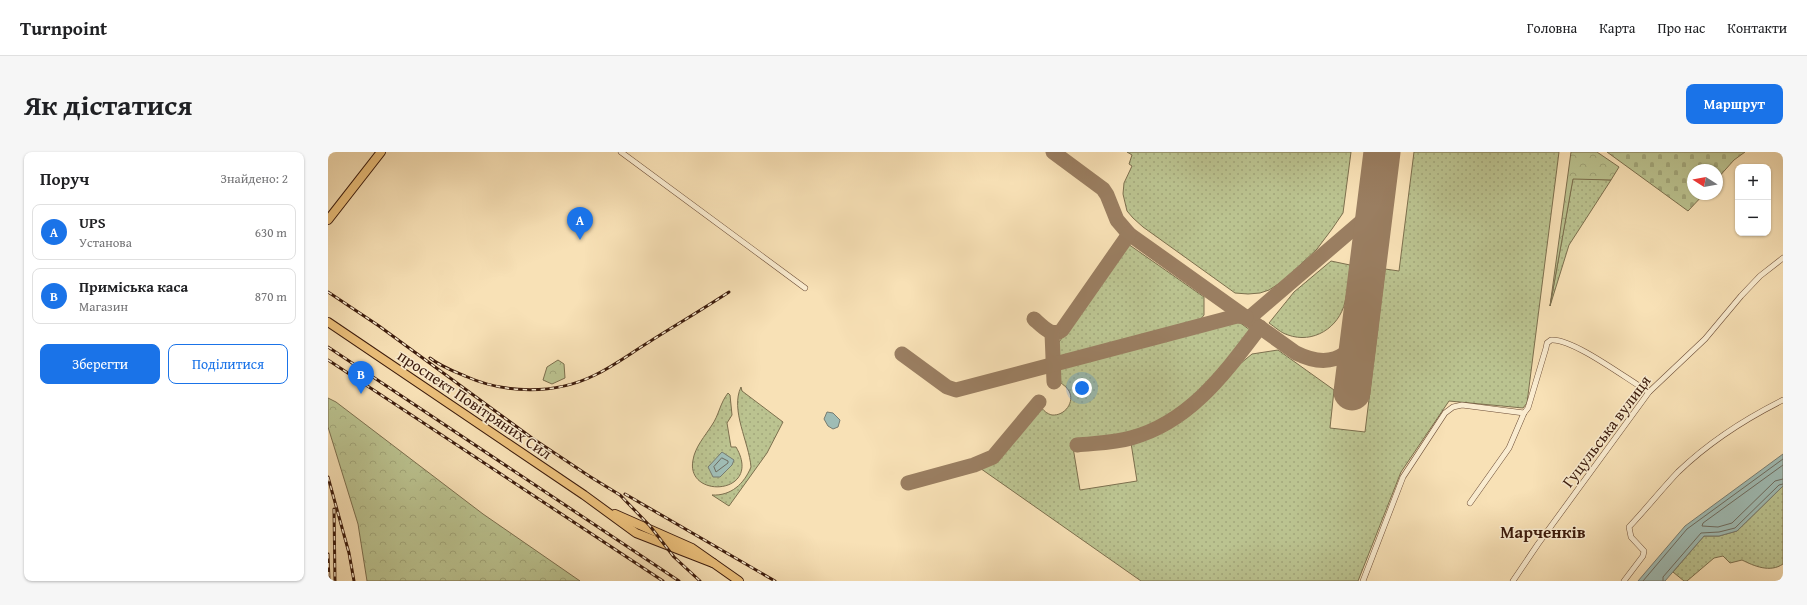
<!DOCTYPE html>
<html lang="uk">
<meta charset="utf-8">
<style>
body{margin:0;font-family:"Gentium Book Plus",serif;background:#f6f6f6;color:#202124}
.controls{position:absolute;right:12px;top:12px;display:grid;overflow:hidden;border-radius:8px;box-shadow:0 1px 3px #0004}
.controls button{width:36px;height:36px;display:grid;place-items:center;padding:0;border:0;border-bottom:1px solid #e0e0e0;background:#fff;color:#202124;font:20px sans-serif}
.compass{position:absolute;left:1359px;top:12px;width:36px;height:36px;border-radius:50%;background:#fff;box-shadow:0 1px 3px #0004;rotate:281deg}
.you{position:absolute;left:754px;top:236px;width:14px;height:14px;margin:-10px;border:3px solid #fff;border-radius:50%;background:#1a73e8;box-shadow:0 0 0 6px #1a73e833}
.badge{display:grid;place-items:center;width:26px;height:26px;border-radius:50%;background:#1a73e8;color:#fff;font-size:13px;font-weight:700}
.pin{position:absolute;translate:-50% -33px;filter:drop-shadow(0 1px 2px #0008)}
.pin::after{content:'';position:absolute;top:21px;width:14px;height:12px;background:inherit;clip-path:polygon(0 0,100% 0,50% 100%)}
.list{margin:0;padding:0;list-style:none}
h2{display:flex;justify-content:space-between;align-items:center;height:52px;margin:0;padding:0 16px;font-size:17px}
h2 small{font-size:13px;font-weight:400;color:#757577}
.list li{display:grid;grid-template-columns:26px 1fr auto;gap:12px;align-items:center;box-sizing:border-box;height:56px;margin:0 8px 8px;padding:0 8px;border:1px solid #e0e0e0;border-radius:8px}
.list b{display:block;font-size:15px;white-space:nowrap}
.list p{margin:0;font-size:13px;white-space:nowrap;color:#757577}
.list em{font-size:13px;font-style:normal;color:#757577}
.actions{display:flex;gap:8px;padding:12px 16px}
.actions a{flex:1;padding:9px 0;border:1px solid #1a73e8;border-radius:8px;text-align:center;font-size:14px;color:#1a73e8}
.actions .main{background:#1a73e8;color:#fff}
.map{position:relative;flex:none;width:1455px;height:429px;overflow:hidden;border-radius:8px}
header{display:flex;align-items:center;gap:24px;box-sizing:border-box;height:56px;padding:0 20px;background:#fff;border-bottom:1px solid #e0e0e0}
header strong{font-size:19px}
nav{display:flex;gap:22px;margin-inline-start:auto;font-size:14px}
.intro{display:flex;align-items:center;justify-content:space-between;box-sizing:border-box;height:96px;padding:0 24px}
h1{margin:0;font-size:28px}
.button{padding:10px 18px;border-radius:8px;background:#1a73e8;color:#fff;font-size:14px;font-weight:700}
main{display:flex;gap:24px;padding:0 24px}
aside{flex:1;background:#fff;border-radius:8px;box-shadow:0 1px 3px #0004}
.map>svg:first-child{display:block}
.grass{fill:url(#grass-dots);stroke:#7c6f4e}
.forest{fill:url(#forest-crowns);stroke:#7c6f4e}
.cemetery{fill:url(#cemetery-stones);stroke:#7c6f4e}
.water{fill:#9fbcb5;stroke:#777c71}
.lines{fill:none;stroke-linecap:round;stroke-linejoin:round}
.shore{stroke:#6e6c60;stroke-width:1}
.taxiway{stroke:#9a7e61;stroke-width:15}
.runway{stroke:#9a7e61;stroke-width:37}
.minor-casing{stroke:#6b4c36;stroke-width:6}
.primary-casing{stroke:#3c1b0c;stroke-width:10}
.minor{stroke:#faecd0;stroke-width:5}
.primary{stroke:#ecc07b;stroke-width:8}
.rail-casing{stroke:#3c1b0c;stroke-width:3}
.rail{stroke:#faecd0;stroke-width:1.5;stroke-dasharray:4.5;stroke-linecap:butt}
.labels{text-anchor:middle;stroke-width:3;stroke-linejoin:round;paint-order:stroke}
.street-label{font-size:16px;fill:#3c1b0c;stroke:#faecd0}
.neighbourhood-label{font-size:17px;font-weight:bold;fill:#3c1b0c;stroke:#faecd0}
</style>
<header>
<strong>Turnpoint</strong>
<nav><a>Головна</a><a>Карта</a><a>Про нас</a><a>Контакти</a></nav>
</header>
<div class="intro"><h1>Як дістатися</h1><a class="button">Маршрут</a></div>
<main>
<aside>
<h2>Поруч<small>Знайдено: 2</small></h2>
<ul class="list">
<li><span class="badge">A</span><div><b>UPS</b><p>Установа</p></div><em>630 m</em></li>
<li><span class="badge">B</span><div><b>Приміська каса</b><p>Магазин</p></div><em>870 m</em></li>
</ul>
<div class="actions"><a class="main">Зберегти</a><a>Поділитися</a></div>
</aside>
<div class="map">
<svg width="1455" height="429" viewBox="0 0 1455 429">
<defs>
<pattern id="grass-dots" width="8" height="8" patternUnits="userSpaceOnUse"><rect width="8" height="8" fill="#bbc390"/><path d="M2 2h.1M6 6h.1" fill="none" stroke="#a2a77b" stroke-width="1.8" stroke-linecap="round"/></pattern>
<pattern id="forest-crowns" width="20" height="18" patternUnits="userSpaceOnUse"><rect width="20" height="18" fill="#bbc390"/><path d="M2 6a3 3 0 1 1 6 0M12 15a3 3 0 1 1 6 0" fill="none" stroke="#a2a77b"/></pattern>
<pattern id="cemetery-stones" width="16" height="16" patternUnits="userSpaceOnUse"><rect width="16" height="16" fill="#bbc390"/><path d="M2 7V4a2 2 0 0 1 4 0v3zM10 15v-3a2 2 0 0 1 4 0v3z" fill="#a2a77b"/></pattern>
</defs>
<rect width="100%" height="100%" fill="#f8e1b6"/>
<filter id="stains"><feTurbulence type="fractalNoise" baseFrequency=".005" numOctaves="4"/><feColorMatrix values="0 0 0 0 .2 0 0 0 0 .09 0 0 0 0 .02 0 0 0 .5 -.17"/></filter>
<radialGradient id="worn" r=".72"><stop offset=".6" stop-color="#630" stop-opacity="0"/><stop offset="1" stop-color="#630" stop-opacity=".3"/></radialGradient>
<g class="grass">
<polygon points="799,0 1023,0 1015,61 1004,77 989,97 955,129 941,138 932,141 920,142 907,141 815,75 805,66 799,59 795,42 796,31 804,14 801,12 804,3"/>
<path d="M1086 0H1231L1199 251 1195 256 1121 249 1073 320 1030 429H813L649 314 668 307 679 295 712 254C715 258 719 262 724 263 737 264 747 250 741 239 739 235 735 233 732 230 730 227 731 221 730 217L911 170 922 178C887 227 855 268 793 283 777 286 760 287 744 289L752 338 809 329 803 291 830 281 865 260 883 243 907 216 924 202 950 198 1006 238 1002 276 1037 280 1057 117 1071 119Z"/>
<polygon points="1245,26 1283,28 1241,93 1222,154"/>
<polygon points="800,92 876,145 876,163 872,168 730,205 729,193"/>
<path d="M1003 109 1022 113C1021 125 1020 138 1017 150 1011 176 985 192 960 183 953 181 947 175 941 171L966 140Z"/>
<path d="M413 235 414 239 455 270 439 301 401 354 384 343C403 344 416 332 423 315 421 290 402 258 413 235Z"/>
<path d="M400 241 402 243 404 263 399 271 403 295H408C436 343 357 348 365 308 367 295 377 284 384 273 391 263 392 251 400 241Z"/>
<path d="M1455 334V412C1442 421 1426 414 1414 408L1402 411 1395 404 1386 406 1359 429H1356L1345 420 1376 384H1391L1409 379Z"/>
</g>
<g class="forest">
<polygon points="1243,0 1269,0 1291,15 1283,28 1245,27 1222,154"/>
<polygon points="230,208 236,212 237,226 224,232 215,228 219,215"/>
<polygon points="0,246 8,250 155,362 252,429 39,429 30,372 0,275"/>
</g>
<polygon class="cemetery" points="1279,0 1417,0 1406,8 1389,27 1389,18 1365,18 1365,42 1376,42 1360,59"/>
<g class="water">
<polygon points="499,260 505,261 512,268 510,275 505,277 500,274 496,267"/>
<polygon points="394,300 406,308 404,313 392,325 385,325 380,315"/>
<polygon points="1455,302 1455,334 1409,379 1391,384 1376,384 1337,429 1310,429 1357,374"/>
</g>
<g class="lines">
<g class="shore">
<polygon points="394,306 400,309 400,311 388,320 386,315"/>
<polyline points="1455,313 1375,371 1374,374 1390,375 1404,371 1447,329 1455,327"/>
<polyline points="1315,429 1359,377 1455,307"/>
<polyline points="1335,429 1335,425 1373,381 1391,380 1407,376 1451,333 1455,332"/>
</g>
<g class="taxiway">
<path d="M725 0 775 37 779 43 789 68 801 82 968 201C996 215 1023 210 1031 177"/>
<path d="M706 167C714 174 724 186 734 178L801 82"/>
<polyline points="920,167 1047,58"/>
<polyline points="724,181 726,230"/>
<polyline points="574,202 619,235 628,238 909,164 918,165"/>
<path d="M749 293C767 291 786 291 803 286 862 270 897 221 932 175"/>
<polyline points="580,331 646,313 665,305 711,250"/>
</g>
<polyline class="runway" points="1024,240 1054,0"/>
<g class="minor-casing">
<g id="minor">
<polyline points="293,0 477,136"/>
<path d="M1142 351 1181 296 1196 261 1200 256 1218 196 1219 191 1223 188C1245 186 1300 228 1321 240"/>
<polyline points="1035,429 1075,325 1117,261 1125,255 1134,253 1196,261"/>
<polyline points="1185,429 1210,392 1321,240 1377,187 1413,144 1432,124 1455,106"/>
<path d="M1296 429 1315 404 1316 399 1303 385 1301 375C1318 357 1333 338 1350 320 1381 290 1417 267 1455 248"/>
</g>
</g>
<g class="primary-casing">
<g id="primary">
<polyline points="0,68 53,0"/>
<polyline points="0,170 256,343 308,381 385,411"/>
<polyline points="287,362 364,396 411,429"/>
</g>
</g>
<use href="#minor" class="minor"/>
<use href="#primary" class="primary"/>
<g class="rail-casing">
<g id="rail">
<polyline points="0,140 51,174 204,286 261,324 292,343 322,374 346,405 372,429"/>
<polyline points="0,195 351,429"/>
<path d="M102 206C112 214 125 219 137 224 177 242 227 243 267 223 286 214 303 201 321 190 348 173 375 157 401 140"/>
<polyline points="0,208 335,429"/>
<polyline points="0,325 21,401 26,429"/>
<polyline points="297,342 447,429"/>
<polyline points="6,357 7,429"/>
<polyline points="0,402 1,429"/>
</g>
</g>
<use href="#rail" class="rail"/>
</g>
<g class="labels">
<g class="street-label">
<text transform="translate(147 252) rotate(34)" y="6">проспект Повітряних Сил</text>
<text transform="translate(1278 279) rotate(-53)" y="6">Гуцульська вулиця</text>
</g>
<g class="neighbourhood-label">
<text x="1215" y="386">Марченків</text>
</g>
</g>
<rect width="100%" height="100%" filter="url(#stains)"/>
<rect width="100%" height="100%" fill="url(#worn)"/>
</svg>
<div class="controls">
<button>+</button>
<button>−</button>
</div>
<svg class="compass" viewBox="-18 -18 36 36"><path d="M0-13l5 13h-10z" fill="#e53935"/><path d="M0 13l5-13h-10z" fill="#757577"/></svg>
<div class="you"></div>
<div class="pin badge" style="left:252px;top:88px">A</div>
<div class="pin badge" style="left:33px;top:242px">B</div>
</div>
</main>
